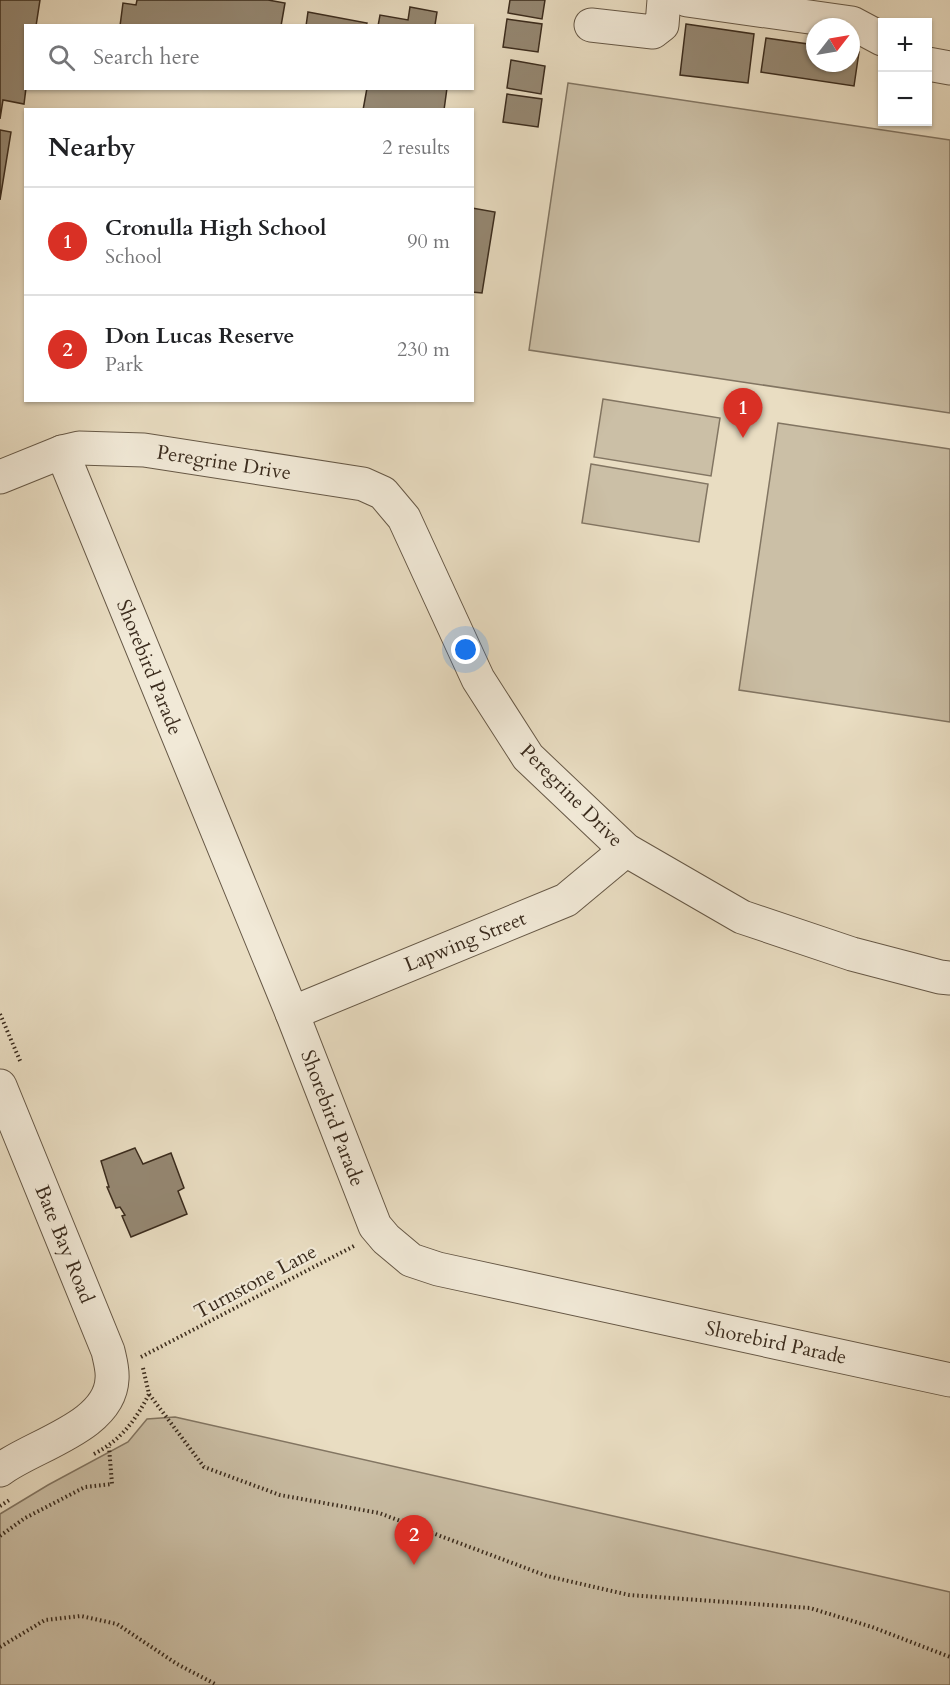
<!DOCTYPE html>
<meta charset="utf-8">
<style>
body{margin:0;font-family:Cardo,serif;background:#f2f2f2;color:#202124}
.controls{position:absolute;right:18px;top:18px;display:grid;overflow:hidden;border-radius:0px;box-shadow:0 2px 4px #0004}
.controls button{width:54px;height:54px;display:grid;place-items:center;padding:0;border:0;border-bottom:2px solid #e0e0e0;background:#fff;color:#202124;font:30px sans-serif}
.compass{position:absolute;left:806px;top:18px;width:54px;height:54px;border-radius:50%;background:#fff;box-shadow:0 2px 4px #0004;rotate:59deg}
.you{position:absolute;left:466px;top:650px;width:21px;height:21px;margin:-15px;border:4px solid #fff;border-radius:50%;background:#1a73e8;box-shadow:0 0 0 9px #1a73e833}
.badge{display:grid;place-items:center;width:39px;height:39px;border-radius:50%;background:#d93025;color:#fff;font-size:20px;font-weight:700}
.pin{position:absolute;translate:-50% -50px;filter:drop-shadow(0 2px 3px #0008)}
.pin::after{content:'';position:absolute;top:32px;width:21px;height:18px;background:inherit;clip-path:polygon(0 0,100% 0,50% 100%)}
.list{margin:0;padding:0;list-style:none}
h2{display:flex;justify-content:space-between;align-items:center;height:78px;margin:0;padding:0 24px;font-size:26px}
h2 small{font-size:20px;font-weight:400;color:#757577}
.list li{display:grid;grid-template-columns:39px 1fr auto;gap:18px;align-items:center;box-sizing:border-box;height:108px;padding:0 24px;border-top:2px solid #e0e0e0}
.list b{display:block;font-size:22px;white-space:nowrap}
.list p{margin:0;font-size:20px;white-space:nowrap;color:#757577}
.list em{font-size:20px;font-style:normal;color:#757577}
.icon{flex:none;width:33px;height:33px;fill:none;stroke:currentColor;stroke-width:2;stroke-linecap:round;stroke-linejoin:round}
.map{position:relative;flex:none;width:950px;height:1685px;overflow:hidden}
.search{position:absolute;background:#fff;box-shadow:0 2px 4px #0004;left:24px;top:24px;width:450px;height:66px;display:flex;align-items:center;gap:15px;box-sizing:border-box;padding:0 21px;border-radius:0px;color:#757577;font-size:22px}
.panel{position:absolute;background:#fff;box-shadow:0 2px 4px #0004;left:24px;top:108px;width:450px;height:294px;border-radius:0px}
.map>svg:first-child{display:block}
.green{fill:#cbbfa6;stroke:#827562;stroke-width:1.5}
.building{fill:#958873;stroke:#3a2b1d;stroke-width:1.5}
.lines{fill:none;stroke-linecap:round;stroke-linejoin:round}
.minor-casing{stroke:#665846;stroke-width:35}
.path{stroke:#3a2b1d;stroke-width:4;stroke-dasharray:1.5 3;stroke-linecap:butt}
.minor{stroke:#f1e9d7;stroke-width:33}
.labels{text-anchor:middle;stroke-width:4.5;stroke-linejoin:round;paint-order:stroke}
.street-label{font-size:20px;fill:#3a2b1d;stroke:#f1e9d7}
</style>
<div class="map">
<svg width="950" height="1685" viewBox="0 0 950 1685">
<rect width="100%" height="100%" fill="#e9ddc2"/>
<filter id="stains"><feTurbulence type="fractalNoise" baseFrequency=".00333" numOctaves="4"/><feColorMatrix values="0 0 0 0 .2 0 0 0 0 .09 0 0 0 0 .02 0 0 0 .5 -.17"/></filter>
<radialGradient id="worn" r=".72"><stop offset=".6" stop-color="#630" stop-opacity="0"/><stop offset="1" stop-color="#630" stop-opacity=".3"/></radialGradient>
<g class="green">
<polygon points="568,83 950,140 950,413 529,350"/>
<polygon points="603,399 720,418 711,476 594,457"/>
<polygon points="778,423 950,449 950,722 739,690"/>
<polygon points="591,464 708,484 699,542 582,523"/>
<polygon points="175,1417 950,1592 950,1685 0,1685 0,1514 48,1485 128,1442 147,1419"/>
</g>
<g class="building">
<polygon points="0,0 40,0 36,26 26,26 26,88 24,104 3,100 0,119"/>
<polygon points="137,0 268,0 285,3 281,26 120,26 123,3 136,5"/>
<polygon points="510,0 545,0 542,19 508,13"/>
<polygon points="410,7 437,12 435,25 440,26 378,26 380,15 408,20"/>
<polygon points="308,12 367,23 366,26 306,26"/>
<polygon points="507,19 542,24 538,52 503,47"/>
<polygon points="686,24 754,34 748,83 680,75"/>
<polygon points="766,38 815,45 815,63 851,63 851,51 859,52 854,86 761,72"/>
<polygon points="511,60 545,66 541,94 507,88"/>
<polygon points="367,88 447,88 444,110 363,110"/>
<polygon points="507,94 542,99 538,127 503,122"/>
<polygon points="0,130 11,132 0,200"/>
<polygon points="472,208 495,212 482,293 472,292"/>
<polygon points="135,1148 143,1164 171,1153 184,1188 178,1191 187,1214 131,1237 122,1216 125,1215 120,1207 116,1208 107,1187 109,1187 101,1161"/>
</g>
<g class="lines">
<g class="minor-casing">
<g id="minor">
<polyline points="687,0 852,23 882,39"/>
<polyline points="591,25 653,32 662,25 664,0"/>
<polyline points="928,64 950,68"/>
<polyline points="62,452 292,1013 375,1226 386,1239 411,1260 438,1269 950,1380"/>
<polyline points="0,477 62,452 79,448 144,450 363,484 383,493 404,518 478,679 528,757 626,850 742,917 852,954 940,977 950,978"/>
<polyline points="292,1013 566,900 626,850"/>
<path d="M0 1086 108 1351C110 1360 113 1370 112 1379 110 1427 33 1445 0 1470"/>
</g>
</g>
<g class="path">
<polyline points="0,1014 21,1063"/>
<polyline points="141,1357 354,1246"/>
<polyline points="143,1368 149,1394 204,1467 280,1495 379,1513 547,1576 629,1595 810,1608 872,1627 950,1657"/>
<path d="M94 1454C121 1440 136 1420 149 1394"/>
<polyline points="0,1506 11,1499"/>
<polyline points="0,1536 25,1518 85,1487 112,1484 109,1447"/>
<polyline points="0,1647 45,1620 81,1616 117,1624 177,1664 217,1685"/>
</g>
<use href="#minor" class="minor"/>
</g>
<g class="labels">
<g class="street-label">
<text transform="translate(224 462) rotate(9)" y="7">Peregrine Drive</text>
<text transform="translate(150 667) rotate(68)" y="7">Shorebird Parade</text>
<text transform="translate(572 795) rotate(45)" y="7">Peregrine Drive</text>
<text transform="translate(465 941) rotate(-22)" y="7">Lapwing Street</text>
<text transform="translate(333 1118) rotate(69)" y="7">Shorebird Parade</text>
<text transform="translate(65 1244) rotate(68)" y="7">Bate Bay Road</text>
<text transform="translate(255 1281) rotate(-28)" y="7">Turnstone Lane</text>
<text transform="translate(776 1342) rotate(12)" y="7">Shorebird Parade</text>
</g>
</g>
<rect width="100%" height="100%" filter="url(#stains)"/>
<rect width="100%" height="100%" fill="url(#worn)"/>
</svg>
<div class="controls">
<button>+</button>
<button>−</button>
</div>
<svg class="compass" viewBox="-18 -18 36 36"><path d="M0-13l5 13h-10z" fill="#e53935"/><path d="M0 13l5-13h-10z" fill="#757577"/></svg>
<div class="you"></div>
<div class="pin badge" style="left:743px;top:438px">1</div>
<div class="pin badge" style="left:414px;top:1565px">2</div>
<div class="search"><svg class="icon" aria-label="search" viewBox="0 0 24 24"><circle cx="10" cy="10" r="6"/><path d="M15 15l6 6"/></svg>Search here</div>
<section class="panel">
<h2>Nearby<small>2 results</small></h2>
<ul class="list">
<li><span class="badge">1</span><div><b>Cronulla High School</b><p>School</p></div><em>90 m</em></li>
<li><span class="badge">2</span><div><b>Don Lucas Reserve</b><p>Park</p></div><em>230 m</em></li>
</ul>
</section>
</div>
